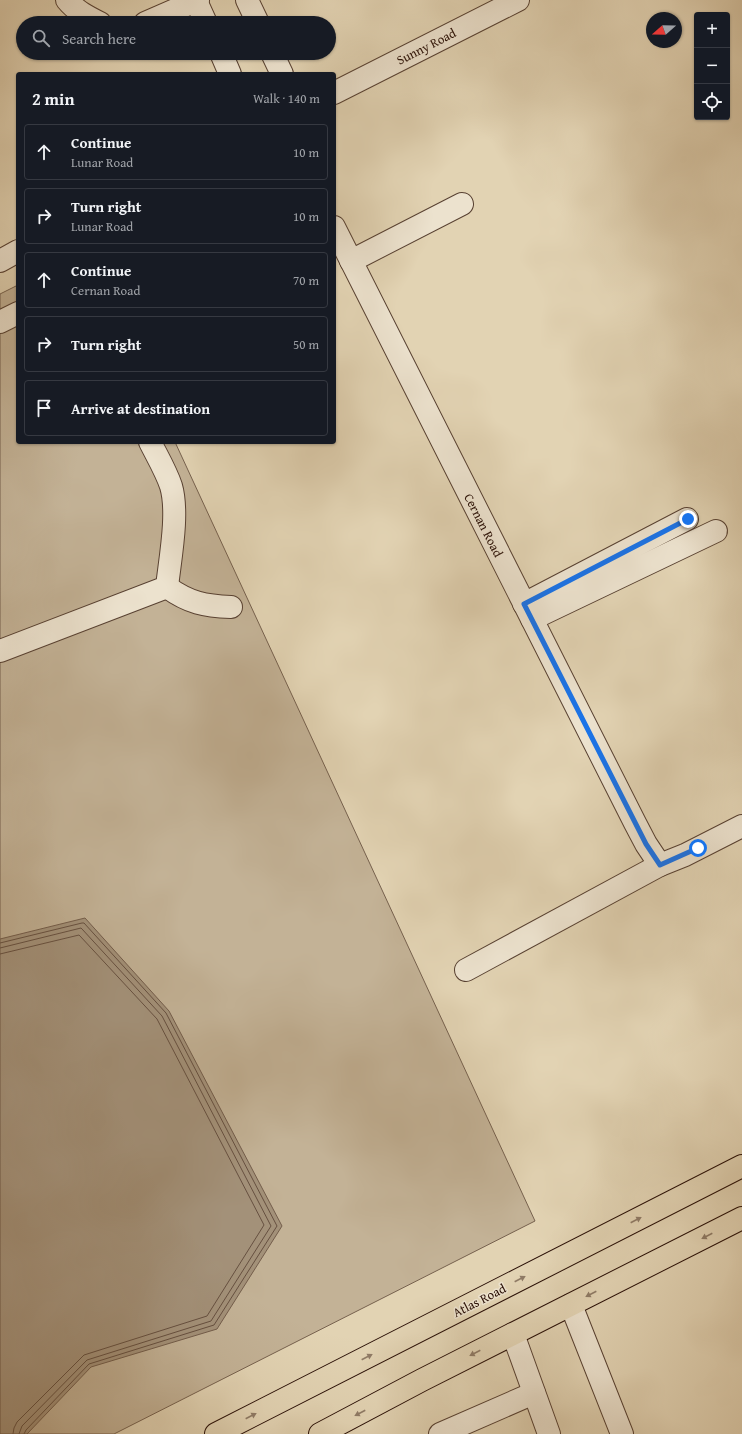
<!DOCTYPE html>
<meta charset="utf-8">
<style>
body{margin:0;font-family:"Gentium Book Plus",serif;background:#242831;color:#f1f3f6}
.controls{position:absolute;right:12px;top:12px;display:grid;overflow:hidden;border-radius:4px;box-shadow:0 1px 3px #0004}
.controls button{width:36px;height:36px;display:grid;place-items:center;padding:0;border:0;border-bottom:1px solid #363941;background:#171b24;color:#f1f3f6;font:20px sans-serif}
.compass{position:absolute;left:646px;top:12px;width:36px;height:36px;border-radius:50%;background:#171b24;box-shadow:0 1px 3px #0004;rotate:250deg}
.stop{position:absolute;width:12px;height:12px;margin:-9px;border:3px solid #1a73e8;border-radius:50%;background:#fff}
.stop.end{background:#1a73e8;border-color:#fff;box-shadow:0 1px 4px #0008}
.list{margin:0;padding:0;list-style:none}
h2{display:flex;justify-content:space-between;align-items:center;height:52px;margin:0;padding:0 16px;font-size:17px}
h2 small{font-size:13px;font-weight:400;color:#9ea1a6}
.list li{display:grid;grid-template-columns:26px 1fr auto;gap:12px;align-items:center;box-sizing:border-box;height:56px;margin:0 8px 8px;padding:0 8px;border:1px solid #363941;border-radius:4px}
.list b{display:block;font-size:15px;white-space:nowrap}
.list p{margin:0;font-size:13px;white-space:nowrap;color:#9ea1a6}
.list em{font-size:13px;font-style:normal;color:#9ea1a6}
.icon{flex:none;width:22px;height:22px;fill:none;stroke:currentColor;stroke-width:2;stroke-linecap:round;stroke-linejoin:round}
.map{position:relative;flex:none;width:742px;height:1434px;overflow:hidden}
.search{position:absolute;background:#171b24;box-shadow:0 1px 3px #0004;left:16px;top:16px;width:320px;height:44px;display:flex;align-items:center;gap:10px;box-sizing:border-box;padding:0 14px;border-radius:22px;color:#9ea1a6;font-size:15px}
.panel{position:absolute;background:#171b24;box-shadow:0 1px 3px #0004;left:16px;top:72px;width:320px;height:372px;border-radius:4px}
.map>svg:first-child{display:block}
.green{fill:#c3b296;stroke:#76614e}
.water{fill:#a39179;stroke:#735d4b}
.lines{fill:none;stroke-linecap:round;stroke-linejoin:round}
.shore{stroke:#665040;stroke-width:1}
.minor-casing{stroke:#584132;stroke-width:24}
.major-casing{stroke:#2a1007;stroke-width:24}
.minor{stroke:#ece2ce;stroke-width:22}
.major{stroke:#e2d3b3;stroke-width:22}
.oneway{fill:#8f7b66}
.route{stroke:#1a73e8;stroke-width:5}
.labels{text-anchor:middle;stroke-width:3;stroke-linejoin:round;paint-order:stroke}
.street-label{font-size:13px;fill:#2a1007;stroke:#ece2ce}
</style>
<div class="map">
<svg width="742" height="1434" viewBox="0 0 742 1434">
<rect width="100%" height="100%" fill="#e2d3b3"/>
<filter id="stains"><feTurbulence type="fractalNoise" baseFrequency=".005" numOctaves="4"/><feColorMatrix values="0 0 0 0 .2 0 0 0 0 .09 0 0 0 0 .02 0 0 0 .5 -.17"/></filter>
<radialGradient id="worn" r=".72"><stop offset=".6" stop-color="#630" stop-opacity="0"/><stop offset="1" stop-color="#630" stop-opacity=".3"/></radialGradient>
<polygon class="green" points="18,285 18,442 175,442 535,1221 114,1434 0,1434 0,294"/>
<polygon class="water" points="85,918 169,1011 282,1226 217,1329 91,1367 27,1434 0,1434 0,939"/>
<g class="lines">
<g class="shore">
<polyline points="0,943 82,923 84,923 166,1013 277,1226 214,1325 89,1364 26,1430 24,1434"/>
<polyline points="0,948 81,928 82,929 162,1016 271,1226 211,1321 87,1360 22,1426 19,1434"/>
<polyline points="0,954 79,935 80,936 157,1019 264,1225 207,1316 84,1355 17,1422 14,1428 13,1434"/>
</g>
<g class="minor-casing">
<g id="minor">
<path d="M67 0C76 11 88 17 100 23"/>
<polyline points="247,0 258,23"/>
<polyline points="196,1 206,23"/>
<polyline points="145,23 198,0"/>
<polyline points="221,53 230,74"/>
<polyline points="272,53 282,74"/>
<polyline points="334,93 518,0"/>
<polyline points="334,227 635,823 646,844 660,865 685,855 742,826"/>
<polyline points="0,261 18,251"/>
<polyline points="351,261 462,204"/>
<polyline points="0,322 18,313"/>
<path d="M167 587C189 603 205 606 231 607"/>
<polyline points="524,604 687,519"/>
<polyline points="532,619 716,531"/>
<path d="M0 651 167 587C170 559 179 513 171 486 166 471 157 456 150 442"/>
<polyline points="466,970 660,865"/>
<polyline points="571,1305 622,1434"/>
<polyline points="513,1334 549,1434"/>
<polyline points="440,1434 534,1393"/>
</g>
</g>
<g class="major-casing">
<g id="major">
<polyline points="216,1434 742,1166"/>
<polyline points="320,1434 422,1380 742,1218"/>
</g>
</g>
<use href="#minor" class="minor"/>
<use href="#major" class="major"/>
</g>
<defs><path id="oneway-solid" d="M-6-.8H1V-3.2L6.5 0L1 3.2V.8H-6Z"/></defs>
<g class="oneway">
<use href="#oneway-solid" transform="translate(636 1220) rotate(-27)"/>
<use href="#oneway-solid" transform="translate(707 1236) rotate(153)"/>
<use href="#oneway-solid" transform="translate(520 1279) rotate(-27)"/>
<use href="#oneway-solid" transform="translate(591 1294) rotate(153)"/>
<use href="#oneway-solid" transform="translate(475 1353) rotate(153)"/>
<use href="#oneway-solid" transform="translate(367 1357) rotate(-27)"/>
<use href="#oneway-solid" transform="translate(360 1413) rotate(152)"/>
<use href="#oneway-solid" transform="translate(251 1416) rotate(-27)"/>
</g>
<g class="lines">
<polyline class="route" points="688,519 524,604 646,844 660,865 698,848"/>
</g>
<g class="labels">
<g class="street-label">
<text transform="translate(426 46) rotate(-27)" y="5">Sunny Road</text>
<text transform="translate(484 525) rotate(63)" y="5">Cernan Road</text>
<text transform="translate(479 1300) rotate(-27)" y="5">Atlas Road</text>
</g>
</g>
<rect width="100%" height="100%" filter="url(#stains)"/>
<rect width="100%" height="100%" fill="url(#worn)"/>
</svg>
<div class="controls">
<button>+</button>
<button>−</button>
<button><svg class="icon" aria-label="locate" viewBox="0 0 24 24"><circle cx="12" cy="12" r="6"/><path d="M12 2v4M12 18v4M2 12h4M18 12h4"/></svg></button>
</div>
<svg class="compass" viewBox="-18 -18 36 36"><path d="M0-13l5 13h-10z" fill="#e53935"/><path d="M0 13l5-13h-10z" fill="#9ea1a6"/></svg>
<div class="stop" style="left:698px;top:848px"></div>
<div class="stop end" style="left:688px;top:519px"></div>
<div class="search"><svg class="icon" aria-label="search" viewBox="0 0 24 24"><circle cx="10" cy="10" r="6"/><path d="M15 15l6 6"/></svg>Search here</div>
<section class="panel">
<h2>2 min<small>Walk · 140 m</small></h2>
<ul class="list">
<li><svg class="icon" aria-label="ahead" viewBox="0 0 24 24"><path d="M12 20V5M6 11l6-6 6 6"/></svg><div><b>Continue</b><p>Lunar Road</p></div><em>10 m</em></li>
<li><svg class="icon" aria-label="right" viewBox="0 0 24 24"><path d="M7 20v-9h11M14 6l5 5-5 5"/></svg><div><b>Turn right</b><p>Lunar Road</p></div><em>10 m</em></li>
<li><svg class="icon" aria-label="ahead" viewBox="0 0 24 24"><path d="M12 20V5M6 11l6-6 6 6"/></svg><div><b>Continue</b><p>Cernan Road</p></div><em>70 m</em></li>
<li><svg class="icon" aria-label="right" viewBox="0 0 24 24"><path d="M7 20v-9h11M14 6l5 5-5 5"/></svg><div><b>Turn right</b></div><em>50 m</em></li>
<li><svg class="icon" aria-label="arrive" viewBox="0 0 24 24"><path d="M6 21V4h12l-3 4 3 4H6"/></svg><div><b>Arrive at destination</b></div></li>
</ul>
</section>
</div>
